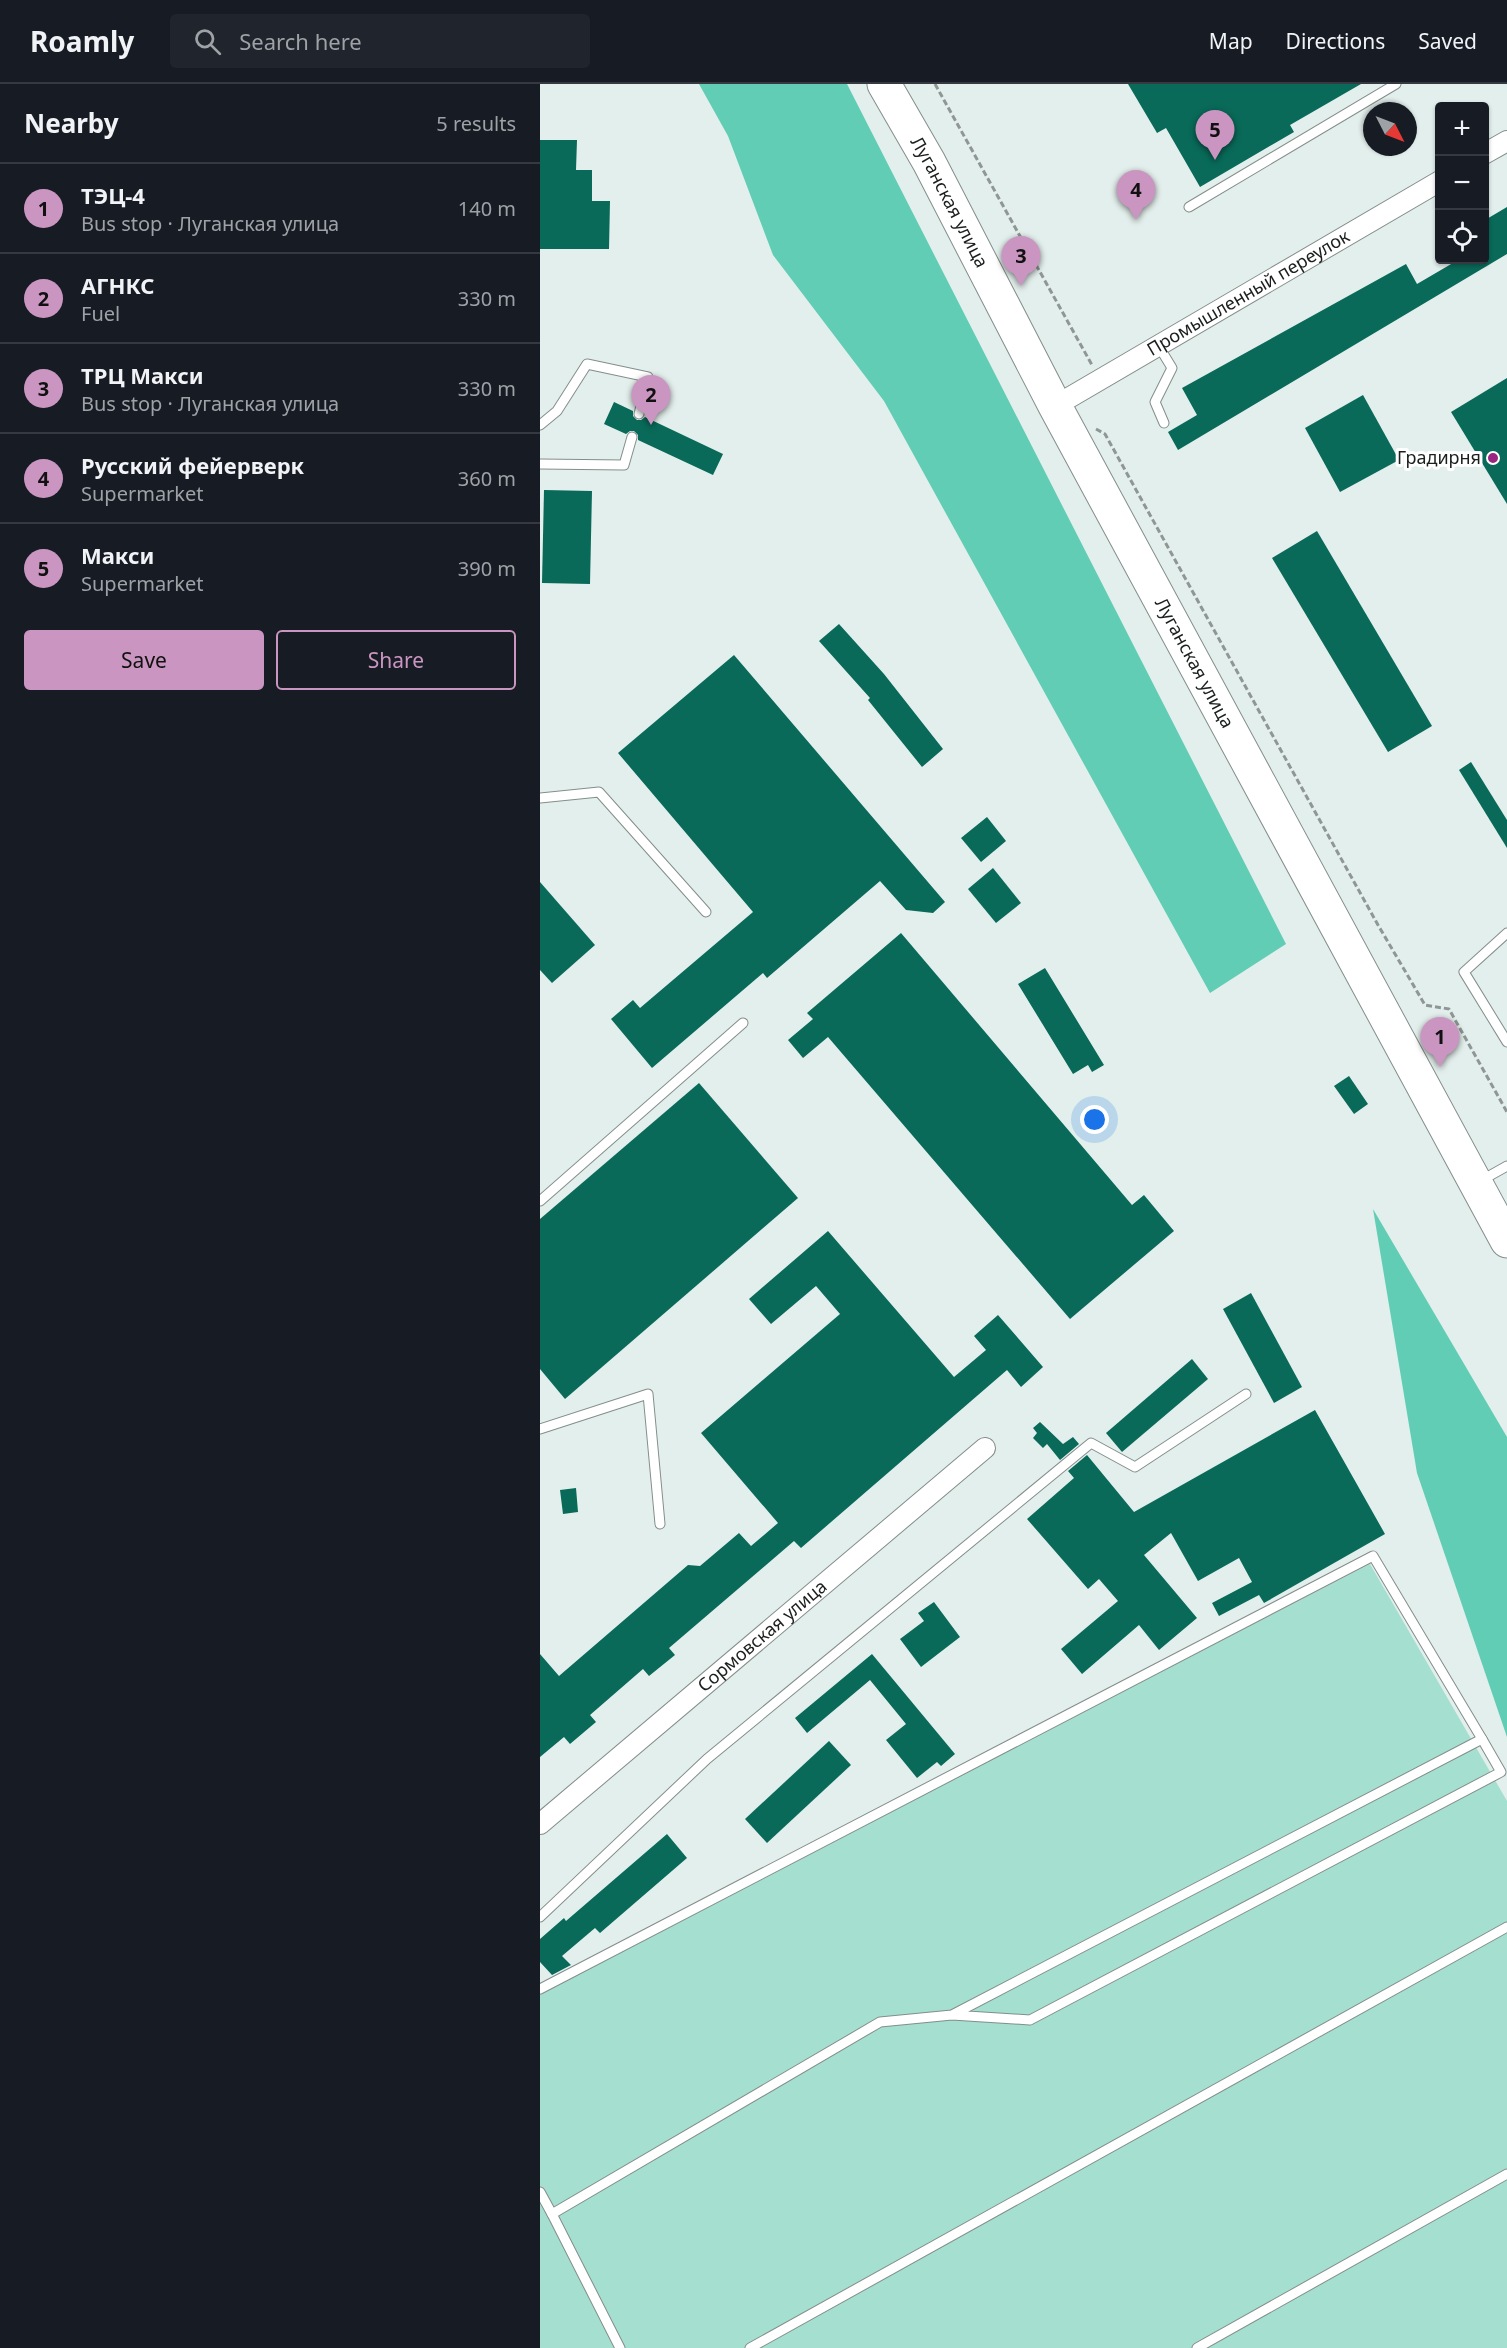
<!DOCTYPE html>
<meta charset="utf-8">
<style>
body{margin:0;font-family:"Noto Sans",sans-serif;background:#20242c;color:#f1f3f6}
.controls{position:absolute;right:18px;top:18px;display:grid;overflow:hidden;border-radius:6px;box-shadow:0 2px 4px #0004}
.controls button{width:54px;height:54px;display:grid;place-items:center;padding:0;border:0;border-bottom:2px solid #363941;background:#171b24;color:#f1f3f6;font:30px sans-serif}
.compass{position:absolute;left:823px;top:18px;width:54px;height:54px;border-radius:50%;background:#171b24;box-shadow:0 2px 4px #0004;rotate:132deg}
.you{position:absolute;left:555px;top:1036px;width:21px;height:21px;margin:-15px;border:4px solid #fff;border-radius:50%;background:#1a73e8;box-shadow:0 0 0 9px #1a73e833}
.badge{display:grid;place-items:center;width:39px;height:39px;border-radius:50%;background:#ca96c1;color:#111;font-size:20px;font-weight:700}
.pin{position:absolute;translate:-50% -50px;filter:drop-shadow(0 2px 3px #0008)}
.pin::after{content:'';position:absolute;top:32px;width:21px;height:18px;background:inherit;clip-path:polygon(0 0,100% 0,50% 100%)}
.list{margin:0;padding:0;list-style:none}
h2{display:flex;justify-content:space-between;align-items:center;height:78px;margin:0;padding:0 24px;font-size:26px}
h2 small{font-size:20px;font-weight:400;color:#9ea1a6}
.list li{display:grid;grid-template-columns:39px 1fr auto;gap:18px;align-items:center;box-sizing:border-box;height:90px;padding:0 24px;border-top:2px solid #363941}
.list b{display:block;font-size:22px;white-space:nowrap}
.list p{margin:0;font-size:20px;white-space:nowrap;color:#9ea1a6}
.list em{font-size:20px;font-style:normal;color:#9ea1a6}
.actions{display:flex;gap:12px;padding:18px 24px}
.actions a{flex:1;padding:14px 0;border:2px solid #ca96c1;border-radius:6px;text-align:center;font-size:21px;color:#ca96c1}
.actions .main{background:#ca96c1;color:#111}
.icon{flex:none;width:33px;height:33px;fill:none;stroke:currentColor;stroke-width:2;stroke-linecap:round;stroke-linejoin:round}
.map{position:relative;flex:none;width:967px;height:2264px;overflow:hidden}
header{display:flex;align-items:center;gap:36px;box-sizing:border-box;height:84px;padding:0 30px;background:#171b24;border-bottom:2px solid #363941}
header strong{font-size:28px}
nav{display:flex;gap:33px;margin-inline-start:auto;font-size:21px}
.search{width:420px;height:54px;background:#20242c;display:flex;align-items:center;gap:15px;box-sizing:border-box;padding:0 21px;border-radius:6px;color:#9ea1a6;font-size:22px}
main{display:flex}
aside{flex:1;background:#171b24}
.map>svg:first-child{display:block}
.green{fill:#a4dfcf}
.forest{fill:#61cdb4}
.building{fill:#096a59}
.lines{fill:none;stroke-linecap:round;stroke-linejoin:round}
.lane-casing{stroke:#838e8b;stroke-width:11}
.street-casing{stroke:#838e8b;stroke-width:22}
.highway-casing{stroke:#838e8b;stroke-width:35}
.path{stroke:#8f9795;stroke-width:3;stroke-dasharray:6 3;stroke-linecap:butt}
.lane{stroke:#fff;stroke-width:9}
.street{stroke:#fff;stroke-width:20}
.highway{stroke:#fff;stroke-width:33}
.poi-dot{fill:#9a2581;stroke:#fff;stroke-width:2}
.labels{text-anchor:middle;stroke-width:6;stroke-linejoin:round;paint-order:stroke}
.street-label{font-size:18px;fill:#1b1f1e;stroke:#fff}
.poi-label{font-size:18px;fill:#1b1f1e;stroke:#fff;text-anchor:end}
</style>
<header>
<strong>Roamly</strong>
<div class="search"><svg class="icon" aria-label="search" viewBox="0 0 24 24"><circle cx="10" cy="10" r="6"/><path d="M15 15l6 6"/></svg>Search here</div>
<nav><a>Map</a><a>Directions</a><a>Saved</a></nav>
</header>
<main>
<aside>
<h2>Nearby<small>5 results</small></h2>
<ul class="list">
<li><span class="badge">1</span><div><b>ТЭЦ-4</b><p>Bus stop · Луганская улица</p></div><em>140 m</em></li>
<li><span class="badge">2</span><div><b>АГНКС</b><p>Fuel</p></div><em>330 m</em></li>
<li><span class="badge">3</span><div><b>ТРЦ Макси</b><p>Bus stop · Луганская улица</p></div><em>330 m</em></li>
<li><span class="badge">4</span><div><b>Русский фейерверк</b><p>Supermarket</p></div><em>360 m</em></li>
<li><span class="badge">5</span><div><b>Макси</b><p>Supermarket</p></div><em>390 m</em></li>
</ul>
<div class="actions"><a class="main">Save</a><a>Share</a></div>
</aside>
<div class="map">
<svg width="967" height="2264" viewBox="0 0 967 2264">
<rect width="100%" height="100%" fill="#e3efec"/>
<polygon class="green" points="830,1480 967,1717 967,2264 0,2264 0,1908"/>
<g class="forest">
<polygon points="159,0 307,0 746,860 670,909 344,317 233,171 188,52"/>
<polygon points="833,1125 967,1353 967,1653 877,1389"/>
</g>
<g class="building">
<polygon points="588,0 821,0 750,41 754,48 660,103 626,44 617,49"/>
<polygon points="0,56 37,56 36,86 52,86 52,117 70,117 69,165 0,165"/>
<polygon points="967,123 967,170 638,366 628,348 657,331 642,304 866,180 877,200 918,176 945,176 945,136"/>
<polygon points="967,294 967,420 911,328"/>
<polygon points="823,311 859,376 800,408 765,344"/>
<polygon points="74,318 93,327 93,332 97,336 101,336 105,333 183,370 173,391 98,356 98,351 94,347 90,347 86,350 64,340"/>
<polygon points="4,406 52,407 50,500 2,499"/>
<polygon points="777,447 892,642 848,668 732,474"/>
<polygon points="299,540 344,590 403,665 382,683 328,616 330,614 279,557"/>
<polygon points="194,571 405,818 393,829 366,826 340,797 227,894 223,889 112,984 71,935 93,916 100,924 213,828 78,669"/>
<polygon points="931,678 967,736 967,764 919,686"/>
<polygon points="447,733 466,757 441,778 421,754"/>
<polygon points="453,784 481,819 456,839 428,805"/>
<polygon points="0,798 55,861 12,899 0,886"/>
<polygon points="361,849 592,1121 604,1111 634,1147 530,1235 288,953 263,974 248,956 273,935 267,929"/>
<polygon points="505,884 564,981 552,988 548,981 533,990 478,900"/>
<polygon points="809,992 828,1020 814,1030 794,1002"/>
<polygon points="159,999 258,1114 25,1315 0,1285 0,1135"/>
<polygon points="288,1147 414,1293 446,1266 434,1252 458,1231 503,1283 481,1303 467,1286 261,1464 254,1457 129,1564 135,1571 109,1592 103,1585 50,1631 56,1638 30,1660 24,1653 0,1673 0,1570 19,1592 148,1481 160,1482 199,1449 211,1462 238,1439 161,1349 300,1230 276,1202 231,1240 209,1215"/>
<polygon points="711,1209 762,1303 734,1319 683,1225"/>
<polygon points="652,1275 668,1295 582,1368 566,1349"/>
<polygon points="775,1326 845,1450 724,1519 719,1511 679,1532 672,1519 712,1498 699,1474 658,1497 631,1449 604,1471 657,1534 619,1566 599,1541 542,1590 521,1565 578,1517 559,1495 548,1505 487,1435 534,1394 528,1387 547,1371 594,1428"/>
<polygon points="500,1338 523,1360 533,1353 539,1360 520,1376 507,1360 503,1364 493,1354 497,1349 493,1344"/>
<polygon points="36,1404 38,1428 23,1430 20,1406"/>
<polygon points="394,1518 420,1553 381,1583 360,1555 384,1537 378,1529"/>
<polygon points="332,1570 415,1670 401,1682 397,1678 377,1694 346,1656 366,1640 330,1596 267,1649 255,1634"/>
<polygon points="289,1657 311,1681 227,1759 205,1735"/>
<polygon points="127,1750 147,1774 60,1849 55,1844 22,1872 31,1881 12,1891 0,1878 0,1855 24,1834 26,1837"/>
</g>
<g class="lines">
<g class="lane-casing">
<g id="lane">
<polyline points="649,123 856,0"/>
<polyline points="618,261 632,284 615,318 624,339"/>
<polyline points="0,341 17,327 47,280 108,293 99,330"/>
<polyline points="0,380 84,381 92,353"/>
<polyline points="0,714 59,708 166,828"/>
<polyline points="967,849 924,888 967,958"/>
<polyline points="942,1096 967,1082"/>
<polyline points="0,1117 203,939"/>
<polyline points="0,1345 108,1310 120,1440"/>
<polyline points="0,1833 167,1675 551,1359 595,1383 706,1310"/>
<polyline points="0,1905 833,1472 942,1655"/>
<polyline points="0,2108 12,2130 340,1938 412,1931 490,1936 961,1688 942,1655 412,1931"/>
<polyline points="12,2130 80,2264"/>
<polyline points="210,2264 967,1843"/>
<polyline points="657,2264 967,2090"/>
</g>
</g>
<g class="street-casing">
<g id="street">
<polyline points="944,70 967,57"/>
<path id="s1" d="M515 322 900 97"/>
<path id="s2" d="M0 1740 445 1364"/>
</g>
</g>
<g class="highway-casing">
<g id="highway">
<path id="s3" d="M344 0 389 78 515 322 967 1157"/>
</g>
</g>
<g class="path">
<polyline points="395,0 552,281"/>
<polyline points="556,345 565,350 838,841 885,921 909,925 967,1028"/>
</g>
<use href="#lane" class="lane"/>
<use href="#street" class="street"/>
<use href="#highway" class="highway"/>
</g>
<circle class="poi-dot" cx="953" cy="374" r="6"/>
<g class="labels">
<g class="street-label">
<text dy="6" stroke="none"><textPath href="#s3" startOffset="135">Луганская улица</textPath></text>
<text dy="6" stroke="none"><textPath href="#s1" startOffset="224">Промышленный переулок</textPath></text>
<text dy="6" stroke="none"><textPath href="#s3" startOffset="657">Луганская улица</textPath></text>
<text dy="6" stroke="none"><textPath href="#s2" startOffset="291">Сормовская улица</textPath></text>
</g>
<g class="poi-label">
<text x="941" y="380">Градирня</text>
</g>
</g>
</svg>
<div class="controls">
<button>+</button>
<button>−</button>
<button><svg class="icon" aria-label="locate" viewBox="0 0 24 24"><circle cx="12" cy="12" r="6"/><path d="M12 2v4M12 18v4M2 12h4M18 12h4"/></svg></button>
</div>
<svg class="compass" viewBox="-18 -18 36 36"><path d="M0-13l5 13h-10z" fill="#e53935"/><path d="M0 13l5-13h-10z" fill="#9ea1a6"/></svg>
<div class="you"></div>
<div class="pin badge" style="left:900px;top:983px">1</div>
<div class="pin badge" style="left:111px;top:341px">2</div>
<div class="pin badge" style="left:481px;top:202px">3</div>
<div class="pin badge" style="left:596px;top:136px">4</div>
<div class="pin badge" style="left:675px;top:76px">5</div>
</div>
</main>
